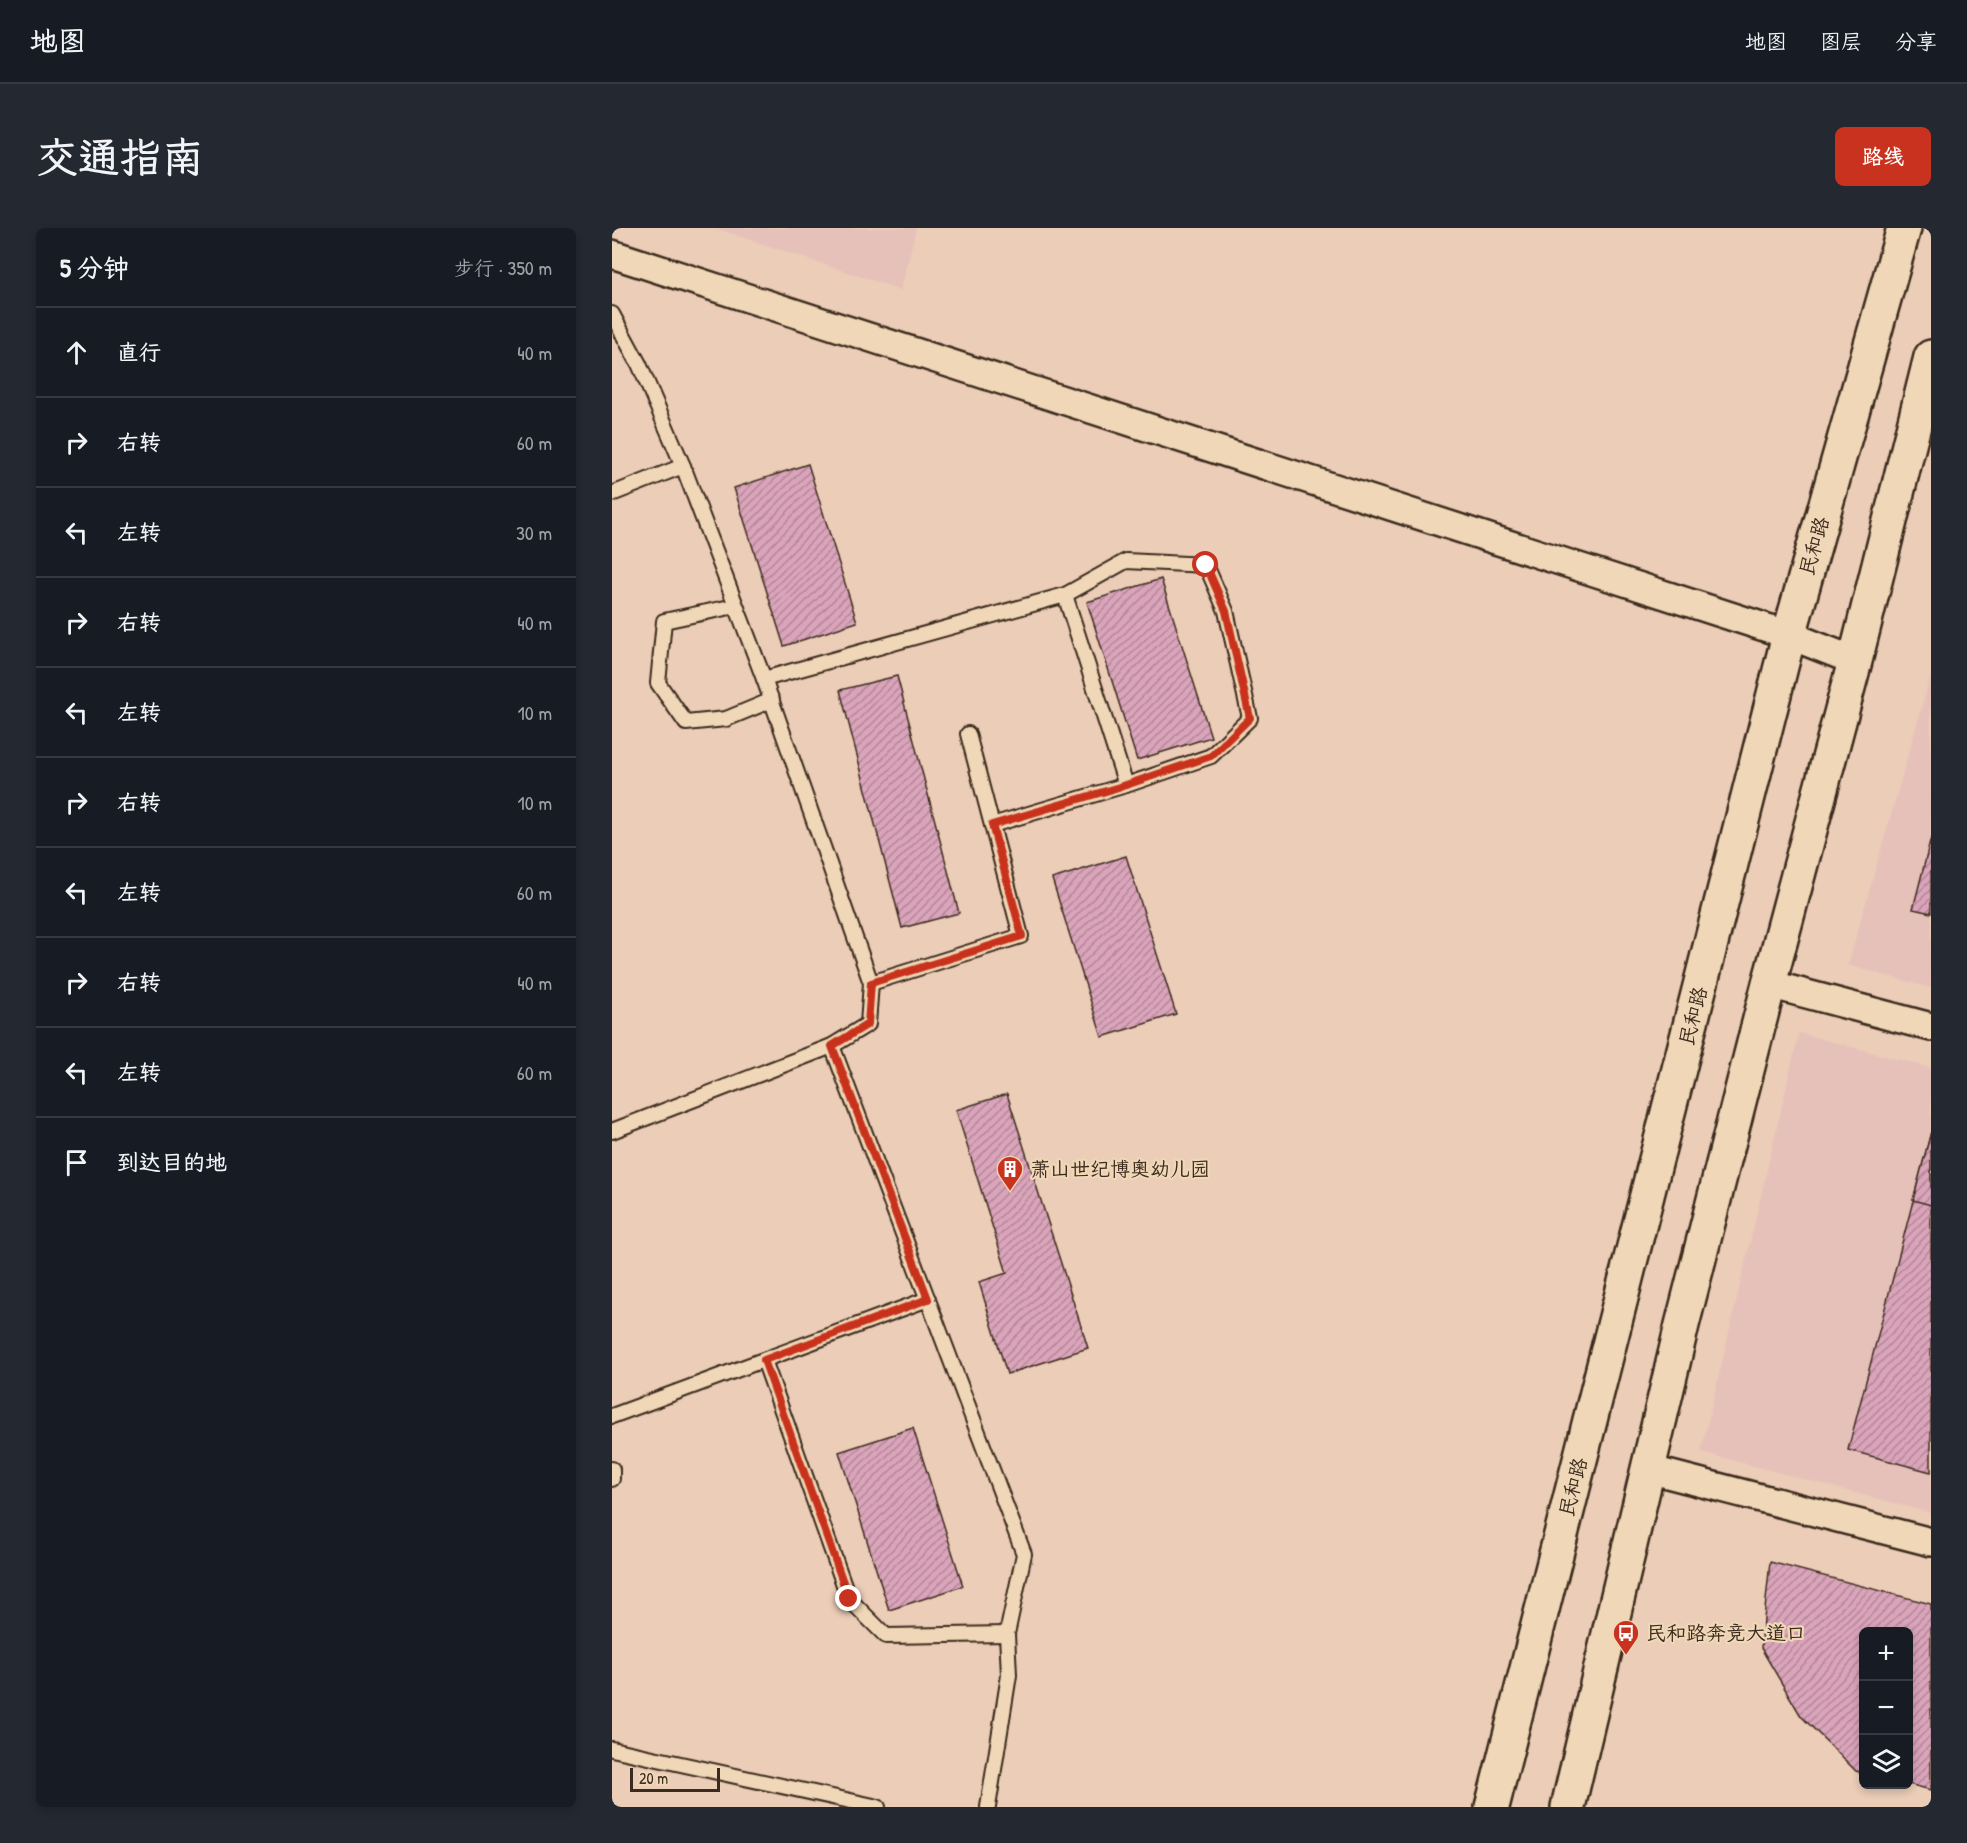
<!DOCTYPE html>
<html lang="zh">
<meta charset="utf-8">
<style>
body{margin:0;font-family:"Patrick Hand","LXGW WenKai TC",sans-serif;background:#242831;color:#f1f3f6}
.controls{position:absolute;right:18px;bottom:18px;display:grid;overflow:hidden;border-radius:9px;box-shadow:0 3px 9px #0003}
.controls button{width:54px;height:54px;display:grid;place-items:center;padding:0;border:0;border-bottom:2px solid #363941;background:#171b24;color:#f1f3f6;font:30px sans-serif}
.scale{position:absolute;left:18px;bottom:15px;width:90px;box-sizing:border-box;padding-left:6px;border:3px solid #3b2a1e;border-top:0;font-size:16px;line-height:21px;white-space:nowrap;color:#3b2a1e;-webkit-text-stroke:4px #efd7b7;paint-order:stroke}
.stop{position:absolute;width:18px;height:18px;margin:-14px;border:4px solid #c8321e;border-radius:50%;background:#fff}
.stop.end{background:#c8321e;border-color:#fff;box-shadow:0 2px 6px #0008}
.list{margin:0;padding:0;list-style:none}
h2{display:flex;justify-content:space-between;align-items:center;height:78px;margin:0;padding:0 24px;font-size:26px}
h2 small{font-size:20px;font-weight:400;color:#9ea1a6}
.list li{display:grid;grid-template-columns:39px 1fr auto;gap:18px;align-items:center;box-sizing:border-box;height:90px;padding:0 24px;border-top:2px solid #363941}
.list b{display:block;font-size:22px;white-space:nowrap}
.list em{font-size:20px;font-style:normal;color:#9ea1a6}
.icon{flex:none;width:33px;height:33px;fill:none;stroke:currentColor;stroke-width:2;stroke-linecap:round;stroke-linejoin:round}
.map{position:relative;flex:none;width:1319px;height:1579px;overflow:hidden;border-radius:9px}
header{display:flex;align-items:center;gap:36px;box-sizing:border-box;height:84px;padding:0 30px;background:#171b24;border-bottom:2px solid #363941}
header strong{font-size:28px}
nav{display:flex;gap:33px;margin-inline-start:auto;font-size:21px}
.intro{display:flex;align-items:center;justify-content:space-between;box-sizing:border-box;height:144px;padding:0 36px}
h1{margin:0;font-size:42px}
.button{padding:15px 27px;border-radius:9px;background:#c8321e;color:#fff;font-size:21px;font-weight:700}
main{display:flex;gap:36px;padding:0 36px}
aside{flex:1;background:#171b24;border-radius:9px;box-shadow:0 3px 9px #0003}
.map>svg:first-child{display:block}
.built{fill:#e6c1b9}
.building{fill:url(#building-hatch);stroke:#3b2a1e;stroke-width:1.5}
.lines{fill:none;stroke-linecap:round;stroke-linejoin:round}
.service-casing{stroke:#3b2a1e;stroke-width:18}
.minor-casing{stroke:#3b2a1e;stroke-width:32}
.secondary-casing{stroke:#3b2a1e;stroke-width:38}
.service{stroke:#efd7b7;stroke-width:14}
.minor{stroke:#efd7b7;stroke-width:27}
.secondary{stroke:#efd7b7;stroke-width:33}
.route{stroke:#c8321e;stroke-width:8}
.labels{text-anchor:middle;stroke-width:4.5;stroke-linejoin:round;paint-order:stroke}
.street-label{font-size:20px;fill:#3b2a1e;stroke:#efd7b7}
.poi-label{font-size:20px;fill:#3b2a1e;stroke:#efd7b7;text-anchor:start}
</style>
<header>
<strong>地图</strong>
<nav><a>地图</a><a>图层</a><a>分享</a></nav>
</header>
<div class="intro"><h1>交通指南</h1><a class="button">路线</a></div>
<main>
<aside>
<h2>5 分钟<small>步行 · 350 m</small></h2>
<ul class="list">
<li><svg class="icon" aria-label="ahead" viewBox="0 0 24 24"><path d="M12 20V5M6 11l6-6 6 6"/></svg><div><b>直行</b></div><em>40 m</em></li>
<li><svg class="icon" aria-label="right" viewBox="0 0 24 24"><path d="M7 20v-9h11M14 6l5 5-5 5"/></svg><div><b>右转</b></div><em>60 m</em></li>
<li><svg class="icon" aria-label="left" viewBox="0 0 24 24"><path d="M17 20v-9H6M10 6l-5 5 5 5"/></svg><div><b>左转</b></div><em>30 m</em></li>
<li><svg class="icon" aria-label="right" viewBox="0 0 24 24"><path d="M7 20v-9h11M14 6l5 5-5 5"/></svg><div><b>右转</b></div><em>40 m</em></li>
<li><svg class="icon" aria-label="left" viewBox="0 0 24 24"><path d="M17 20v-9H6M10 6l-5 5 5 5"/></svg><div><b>左转</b></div><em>10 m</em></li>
<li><svg class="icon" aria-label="right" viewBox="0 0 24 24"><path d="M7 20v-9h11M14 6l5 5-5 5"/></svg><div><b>右转</b></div><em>10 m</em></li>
<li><svg class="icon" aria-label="left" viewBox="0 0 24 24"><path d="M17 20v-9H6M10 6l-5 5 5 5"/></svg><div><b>左转</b></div><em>60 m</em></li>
<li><svg class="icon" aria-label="right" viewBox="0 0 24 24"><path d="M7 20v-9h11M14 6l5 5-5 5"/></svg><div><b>右转</b></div><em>40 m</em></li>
<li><svg class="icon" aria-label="left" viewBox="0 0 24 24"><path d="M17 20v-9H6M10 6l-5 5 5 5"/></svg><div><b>左转</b></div><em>60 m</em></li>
<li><svg class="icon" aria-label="arrive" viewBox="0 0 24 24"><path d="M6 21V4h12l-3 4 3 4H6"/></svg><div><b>到达目的地</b></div></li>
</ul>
</aside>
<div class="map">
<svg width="1319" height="1579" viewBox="0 0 1319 1579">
<defs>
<pattern id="building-hatch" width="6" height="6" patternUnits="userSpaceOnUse" patternTransform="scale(1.5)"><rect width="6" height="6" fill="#daa4bb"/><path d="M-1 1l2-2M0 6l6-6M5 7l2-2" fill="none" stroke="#b28697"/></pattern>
</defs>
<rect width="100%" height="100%" fill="#ebcdb8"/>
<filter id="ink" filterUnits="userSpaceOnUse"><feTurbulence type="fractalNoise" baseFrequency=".0167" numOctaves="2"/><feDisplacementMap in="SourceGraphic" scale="12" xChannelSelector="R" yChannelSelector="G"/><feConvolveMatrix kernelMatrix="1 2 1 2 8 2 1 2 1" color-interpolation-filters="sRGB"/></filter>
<g filter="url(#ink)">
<g class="built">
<polygon points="103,0 304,0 289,62"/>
<polygon points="1319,447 1319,760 1236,737"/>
<polygon points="1187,805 1319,840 1319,1285 1089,1224"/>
</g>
<g class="building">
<polygon points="196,236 245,394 172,418 122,260"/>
<polygon points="549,351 599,509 525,532 475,374"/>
<polygon points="285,448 347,685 290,700 228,462"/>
<polygon points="1319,610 1319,685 1301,681"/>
<polygon points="514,628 564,786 490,809 440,651"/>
<polygon points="395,866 476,1120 395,1146 367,1054 395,1045 344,882"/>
<polygon points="1319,904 1319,1244 1236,1222"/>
<polygon points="1319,904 1319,977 1301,972"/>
<polygon points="301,1200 351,1358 277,1382 227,1224"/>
<polygon points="1158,1334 1319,1376 1319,1562 1296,1556 1296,1404 1252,1404 1252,1545 1244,1543 1189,1488 1149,1420"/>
</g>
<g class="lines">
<g class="service-casing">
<g id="service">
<polyline points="0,86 27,136 71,238 152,451 259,755 256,796 220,818 0,903"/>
<polyline points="0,266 71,238"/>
<polyline points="123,378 52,393 46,455 74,495 114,491 160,472"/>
<polyline points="152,451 453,367 514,333 594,337 614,383 638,490 599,528 514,557 453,367"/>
<polyline points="380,597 514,557"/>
<polyline points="259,755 409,708 356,506"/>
<polyline points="220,818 412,1326 395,1406 397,1447 376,1579"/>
<polyline points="152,1132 237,1371 274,1408 395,1406"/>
<polyline points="0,1188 316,1071"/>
<polyline points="0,1241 0,1251"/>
<polyline points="0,1521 266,1579"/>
</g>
</g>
<g class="minor-casing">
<g id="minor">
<polyline points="0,26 1177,407 1243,433"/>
<polyline points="1157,756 1319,799"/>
<polyline points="1036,1241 1319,1314"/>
</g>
</g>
<g class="secondary-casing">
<g id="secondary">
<polyline points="880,1579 1177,407 1292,0"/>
<polyline points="956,1579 1070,1097 1157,756 1243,433 1319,129"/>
</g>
</g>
<use href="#service" class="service"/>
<use href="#minor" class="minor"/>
<use href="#secondary" class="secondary"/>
</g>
</g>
<g class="lines" filter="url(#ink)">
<polyline class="route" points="237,1371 152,1132 316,1071 220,818 256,796 259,755 410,708 380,597 514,557 599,528 638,490 614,383 594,337"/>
</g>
<defs>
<g id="building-pin" transform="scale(1.35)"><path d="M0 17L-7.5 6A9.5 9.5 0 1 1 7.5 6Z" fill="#c8321e" stroke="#efd7b7"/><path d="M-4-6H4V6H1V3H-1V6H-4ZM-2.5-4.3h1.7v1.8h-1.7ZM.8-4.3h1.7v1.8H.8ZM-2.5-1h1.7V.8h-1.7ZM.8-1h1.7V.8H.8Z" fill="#fff"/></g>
<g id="bus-pin" transform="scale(1.35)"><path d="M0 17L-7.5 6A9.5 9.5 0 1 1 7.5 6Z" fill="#c8321e" stroke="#efd7b7"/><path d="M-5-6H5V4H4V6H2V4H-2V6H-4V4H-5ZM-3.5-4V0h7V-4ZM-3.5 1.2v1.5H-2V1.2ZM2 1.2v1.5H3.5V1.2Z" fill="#fff"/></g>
</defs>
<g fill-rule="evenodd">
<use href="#building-pin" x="398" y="941"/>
<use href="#bus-pin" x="1014" y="1405"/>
</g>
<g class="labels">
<g class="street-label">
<text transform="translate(1202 318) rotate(-74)" y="7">民和路</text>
<text transform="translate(1081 788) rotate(-76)" y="7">民和路</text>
<text transform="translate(961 1259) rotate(-76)" y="7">民和路</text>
</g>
<g class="poi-label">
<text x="418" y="948">萧山世纪博奥幼儿园</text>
<text x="1034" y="1412">民和路奔竞大道口</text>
</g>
</g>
</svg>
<div class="controls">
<button>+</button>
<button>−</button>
<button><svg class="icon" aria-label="layers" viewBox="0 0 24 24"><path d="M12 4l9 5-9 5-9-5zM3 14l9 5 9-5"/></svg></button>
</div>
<div class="scale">20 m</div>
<div class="stop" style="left:594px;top:337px"></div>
<div class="stop end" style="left:237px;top:1371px"></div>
</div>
</main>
